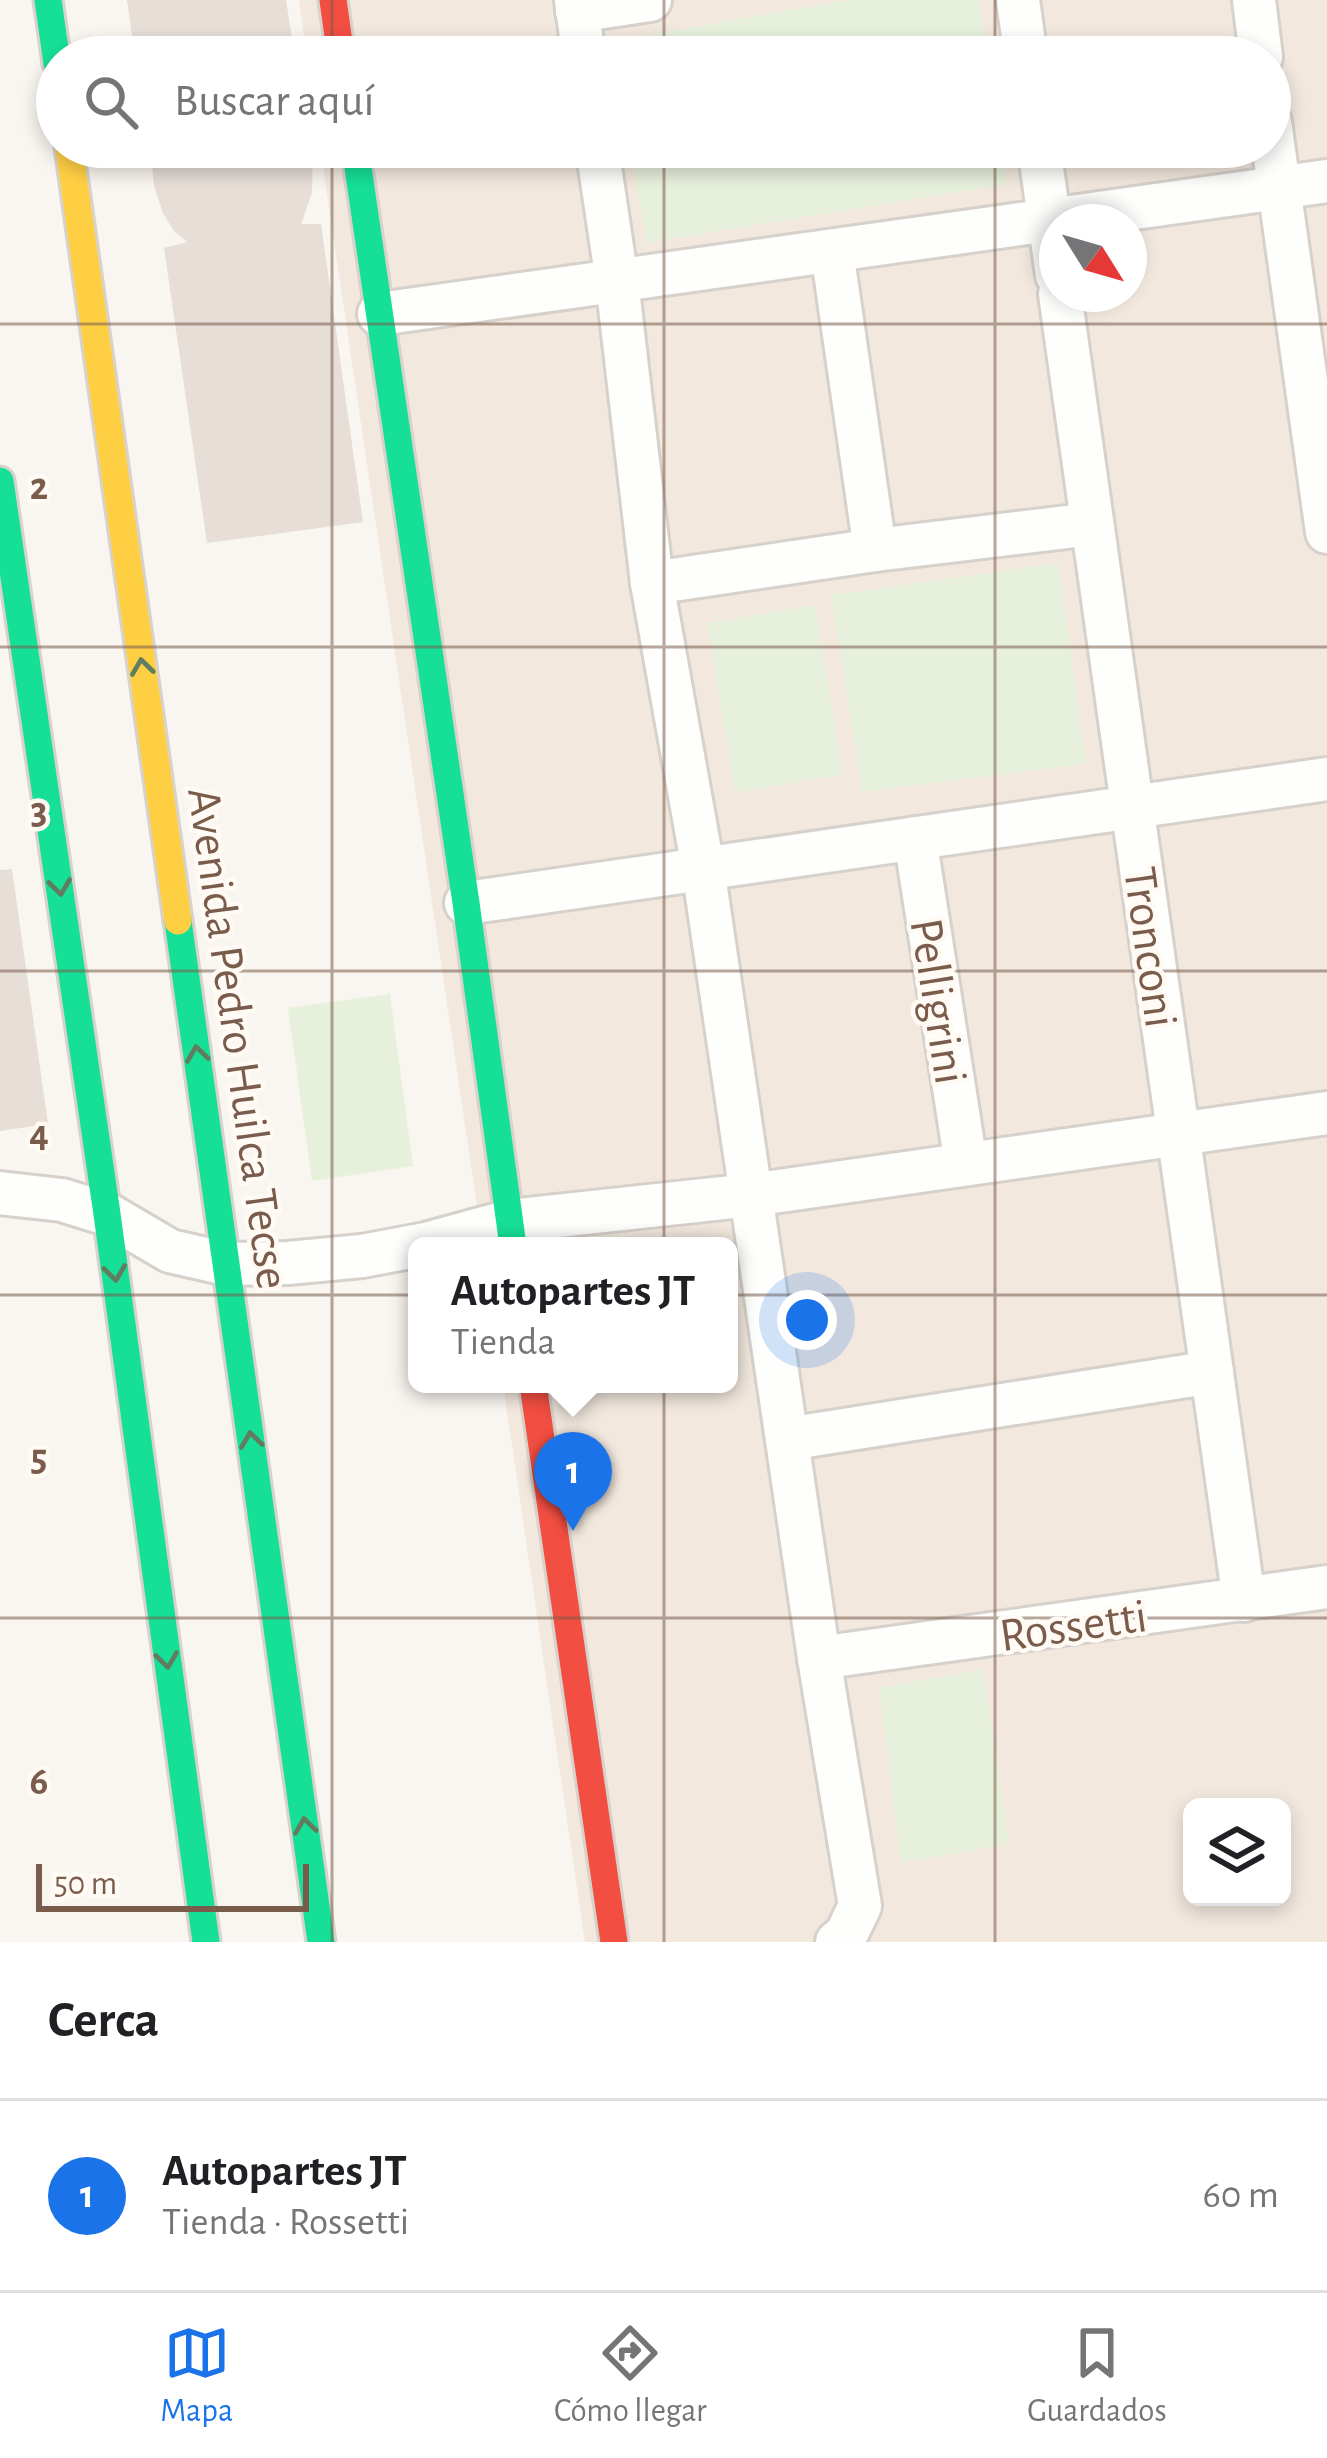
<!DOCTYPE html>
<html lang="es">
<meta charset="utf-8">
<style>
body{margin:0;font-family:"Alegreya Sans",sans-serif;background:#f2f2f2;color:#202124}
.controls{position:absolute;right:36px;bottom:36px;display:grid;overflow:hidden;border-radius:18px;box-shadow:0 6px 18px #0003}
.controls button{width:108px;height:108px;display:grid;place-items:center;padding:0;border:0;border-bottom:3px solid #e0e0e0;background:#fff;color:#202124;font:60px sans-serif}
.compass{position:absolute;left:1039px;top:204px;width:108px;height:108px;border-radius:50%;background:#fff;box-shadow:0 6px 18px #0003;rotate:127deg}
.scale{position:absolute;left:36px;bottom:30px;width:273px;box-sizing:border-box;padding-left:12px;border:6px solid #7a5c4d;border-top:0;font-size:33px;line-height:42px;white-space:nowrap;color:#7a5c4d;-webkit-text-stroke:9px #fffaf3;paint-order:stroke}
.you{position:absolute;left:807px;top:1320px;width:42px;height:42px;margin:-30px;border:9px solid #fff;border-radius:50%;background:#1a73e8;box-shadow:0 0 0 18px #1a73e833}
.badge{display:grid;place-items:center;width:78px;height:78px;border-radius:50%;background:#1a73e8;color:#fff;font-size:39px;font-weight:700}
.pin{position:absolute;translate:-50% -99px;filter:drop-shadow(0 3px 6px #0008)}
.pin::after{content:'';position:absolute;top:63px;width:42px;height:36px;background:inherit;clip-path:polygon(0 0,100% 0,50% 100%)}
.popup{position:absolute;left:408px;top:1237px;width:330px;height:156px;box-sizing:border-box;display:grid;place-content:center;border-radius:18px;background:#fff;filter:drop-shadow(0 3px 9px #0005);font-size:39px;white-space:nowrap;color:#757577}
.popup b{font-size:45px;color:#202124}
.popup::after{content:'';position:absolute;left:50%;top:100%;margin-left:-24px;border:24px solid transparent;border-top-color:#fff}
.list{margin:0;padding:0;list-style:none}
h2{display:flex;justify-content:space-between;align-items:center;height:156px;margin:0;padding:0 48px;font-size:51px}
h2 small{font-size:39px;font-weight:400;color:#757577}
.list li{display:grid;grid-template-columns:78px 1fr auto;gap:36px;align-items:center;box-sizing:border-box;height:192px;padding:0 48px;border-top:3px solid #e0e0e0}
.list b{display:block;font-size:45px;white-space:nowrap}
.list p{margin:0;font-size:39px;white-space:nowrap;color:#757577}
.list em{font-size:39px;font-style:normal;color:#757577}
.icon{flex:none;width:66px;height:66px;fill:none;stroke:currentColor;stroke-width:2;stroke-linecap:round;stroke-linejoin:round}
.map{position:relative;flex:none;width:1327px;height:1942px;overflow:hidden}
.search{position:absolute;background:#fff;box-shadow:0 6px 18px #0003;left:36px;right:36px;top:36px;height:132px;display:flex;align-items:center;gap:30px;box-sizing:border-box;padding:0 42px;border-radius:66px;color:#757577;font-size:45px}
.sheet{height:348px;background:#fff}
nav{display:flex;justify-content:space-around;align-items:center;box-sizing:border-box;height:168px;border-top:3px solid #e0e0e0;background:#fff;font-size:33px;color:#757577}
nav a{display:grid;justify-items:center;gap:6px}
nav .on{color:#1a73e8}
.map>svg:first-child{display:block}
.residential{fill:#f2e8de;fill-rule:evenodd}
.green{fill:#e7f0db}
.building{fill:#e6ded7}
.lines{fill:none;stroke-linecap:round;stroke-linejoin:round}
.street-casing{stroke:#d7d1cb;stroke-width:48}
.fast-casing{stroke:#d9d2cb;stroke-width:33}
.slow-casing{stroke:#d9d2cb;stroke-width:33}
.jam-casing{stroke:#d9d2cb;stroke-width:33}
.street{stroke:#fefefd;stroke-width:42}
.fast{stroke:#16e098;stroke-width:27}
.slow{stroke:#ffcf43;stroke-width:27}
.jam{stroke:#f24e42;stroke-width:27}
.oneway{stroke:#617d60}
.grid{fill:none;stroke:#7a5c4d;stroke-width:3;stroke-opacity:0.55}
.labels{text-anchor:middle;stroke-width:9;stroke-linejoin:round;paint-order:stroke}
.street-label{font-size:48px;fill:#7a5c4d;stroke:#fffaf3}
.grid-label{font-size:39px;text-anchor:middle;font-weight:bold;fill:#7a5c4d;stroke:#fffaf3;stroke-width:9;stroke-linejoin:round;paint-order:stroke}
</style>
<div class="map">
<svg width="1327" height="1942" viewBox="0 0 1327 1942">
<rect width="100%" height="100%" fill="#f9f5f0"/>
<path class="residential" d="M299 0H1327V1942H585L503 1384H729V1246H483L320 147H1270V57H307ZM1057 222H1129V294H1057ZM1192 1807H1282V1897H1192Z"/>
<g class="green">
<polygon points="849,0 979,0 987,57 615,57 613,41"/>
<polygon points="630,147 1001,147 1006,184 647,243"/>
<polygon points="1059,563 1086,764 862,792 831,595"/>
<polygon points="815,605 843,774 735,793 707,623"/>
<polygon points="390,994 413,1166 312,1181 288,1008"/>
<polygon points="983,1669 1009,1844 901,1863 879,1688"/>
</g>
<g class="building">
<polygon points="127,0 286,0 295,57 135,57"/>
<polygon points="155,147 311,147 313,154 312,193 301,224 321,224 363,522 207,543 164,248 187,242 174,231 163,213 154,186 151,157"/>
<polygon points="12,869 48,1124 0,1131 0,870"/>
</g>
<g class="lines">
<g class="street-casing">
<g id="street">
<polyline points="576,0 584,57"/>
<polyline points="1018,0 1026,57"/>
<polyline points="1254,0 1261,57"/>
<polyline points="577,11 650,0"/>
<polyline points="1270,122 1327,532"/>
<polyline points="597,147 617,281 652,583 703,868 819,1658 860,1906 846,1935 837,1942"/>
<polyline points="1039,147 1057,275"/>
<polyline points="832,251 875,550"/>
<polyline points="1060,294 1244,1600"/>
<polyline points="379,314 1327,181"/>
<polyline points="652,583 875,550 1092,524"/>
<polyline points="915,838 966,1164"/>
<polyline points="466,903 1327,779"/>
<polyline points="0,1193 62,1200 107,1214 170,1251 227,1264 288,1263 362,1256 426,1244 510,1221 751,1195 1327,1113"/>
<polyline points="787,1439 1212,1372"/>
<polyline points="819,1658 1327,1587"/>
</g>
</g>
<g class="fast-casing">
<g id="fast">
<polyline points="48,0 57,63"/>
<polyline points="355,147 466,903 513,1246"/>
<polyline points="0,481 107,1214 206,1942"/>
<polyline points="178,921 321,1942"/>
</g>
</g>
<g class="slow-casing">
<polyline id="slow" points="69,147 178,921"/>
</g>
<g class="jam-casing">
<g id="jam">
<polyline points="333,0 341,57"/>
<polyline points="533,1384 614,1942"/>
</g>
</g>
<use href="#street" class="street"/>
<use href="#fast" class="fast"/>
<use href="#slow" class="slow"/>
<use href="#jam" class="jam"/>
</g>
<defs><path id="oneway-chevron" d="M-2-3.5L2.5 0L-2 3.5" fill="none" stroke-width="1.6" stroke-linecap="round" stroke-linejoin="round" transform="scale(3)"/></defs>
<g class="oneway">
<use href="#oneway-chevron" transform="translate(142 667) rotate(-98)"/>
<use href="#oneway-chevron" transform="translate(60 887) rotate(82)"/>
<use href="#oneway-chevron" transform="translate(197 1054) rotate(-98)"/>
<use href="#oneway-chevron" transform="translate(115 1273) rotate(82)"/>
<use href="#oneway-chevron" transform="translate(251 1440) rotate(-98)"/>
<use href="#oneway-chevron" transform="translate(167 1660) rotate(82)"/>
<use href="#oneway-chevron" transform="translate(305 1826) rotate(-98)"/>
</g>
<path class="grid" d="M332 0V57M664 0V57M995 0V57M332 147V1942M664 147V1942M995 147V1942M0 324H1327M0 647H1327M0 971H1327M0 1295H1327M0 1618H1327"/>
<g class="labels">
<g class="street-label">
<text transform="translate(1152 947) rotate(82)" y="17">Tronconi</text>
<text transform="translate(940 1001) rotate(81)" y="17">Pelligrini</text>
<text transform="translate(240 1038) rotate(82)" y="17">Avenida Pedro Huilca Tecse</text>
<text transform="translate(1073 1624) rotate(-8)" y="17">Rossetti</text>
</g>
</g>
<g class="grid-label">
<text x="39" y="499">2</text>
<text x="39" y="823">3</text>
<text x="39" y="1146">4</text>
<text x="39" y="1470">5</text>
<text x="39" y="1794">6</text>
</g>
</svg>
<div class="controls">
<button><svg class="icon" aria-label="layers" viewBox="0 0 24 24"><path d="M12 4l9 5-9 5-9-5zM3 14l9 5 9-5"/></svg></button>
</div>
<svg class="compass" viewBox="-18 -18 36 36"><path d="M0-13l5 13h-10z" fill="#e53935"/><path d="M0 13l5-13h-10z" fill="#757577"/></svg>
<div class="scale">50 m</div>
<div class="you"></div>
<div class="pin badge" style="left:573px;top:1531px">1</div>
<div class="popup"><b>Autopartes JT</b>Tienda</div>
<div class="search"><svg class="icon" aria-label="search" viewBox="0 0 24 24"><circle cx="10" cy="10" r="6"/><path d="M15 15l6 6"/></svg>Buscar aquí</div>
</div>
<section class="sheet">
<h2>Cerca<small></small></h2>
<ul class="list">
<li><span class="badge">1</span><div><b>Autopartes JT</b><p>Tienda · Rossetti</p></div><em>60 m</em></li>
</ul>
</section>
<nav>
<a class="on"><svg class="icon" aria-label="map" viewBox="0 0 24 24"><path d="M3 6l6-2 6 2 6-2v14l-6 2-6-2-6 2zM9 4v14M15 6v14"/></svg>Mapa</a>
<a><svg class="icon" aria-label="directions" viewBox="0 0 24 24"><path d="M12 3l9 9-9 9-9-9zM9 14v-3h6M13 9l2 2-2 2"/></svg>Cómo llegar</a>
<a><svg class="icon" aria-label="saved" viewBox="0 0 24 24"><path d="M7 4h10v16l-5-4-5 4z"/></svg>Guardados</a>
</nav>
